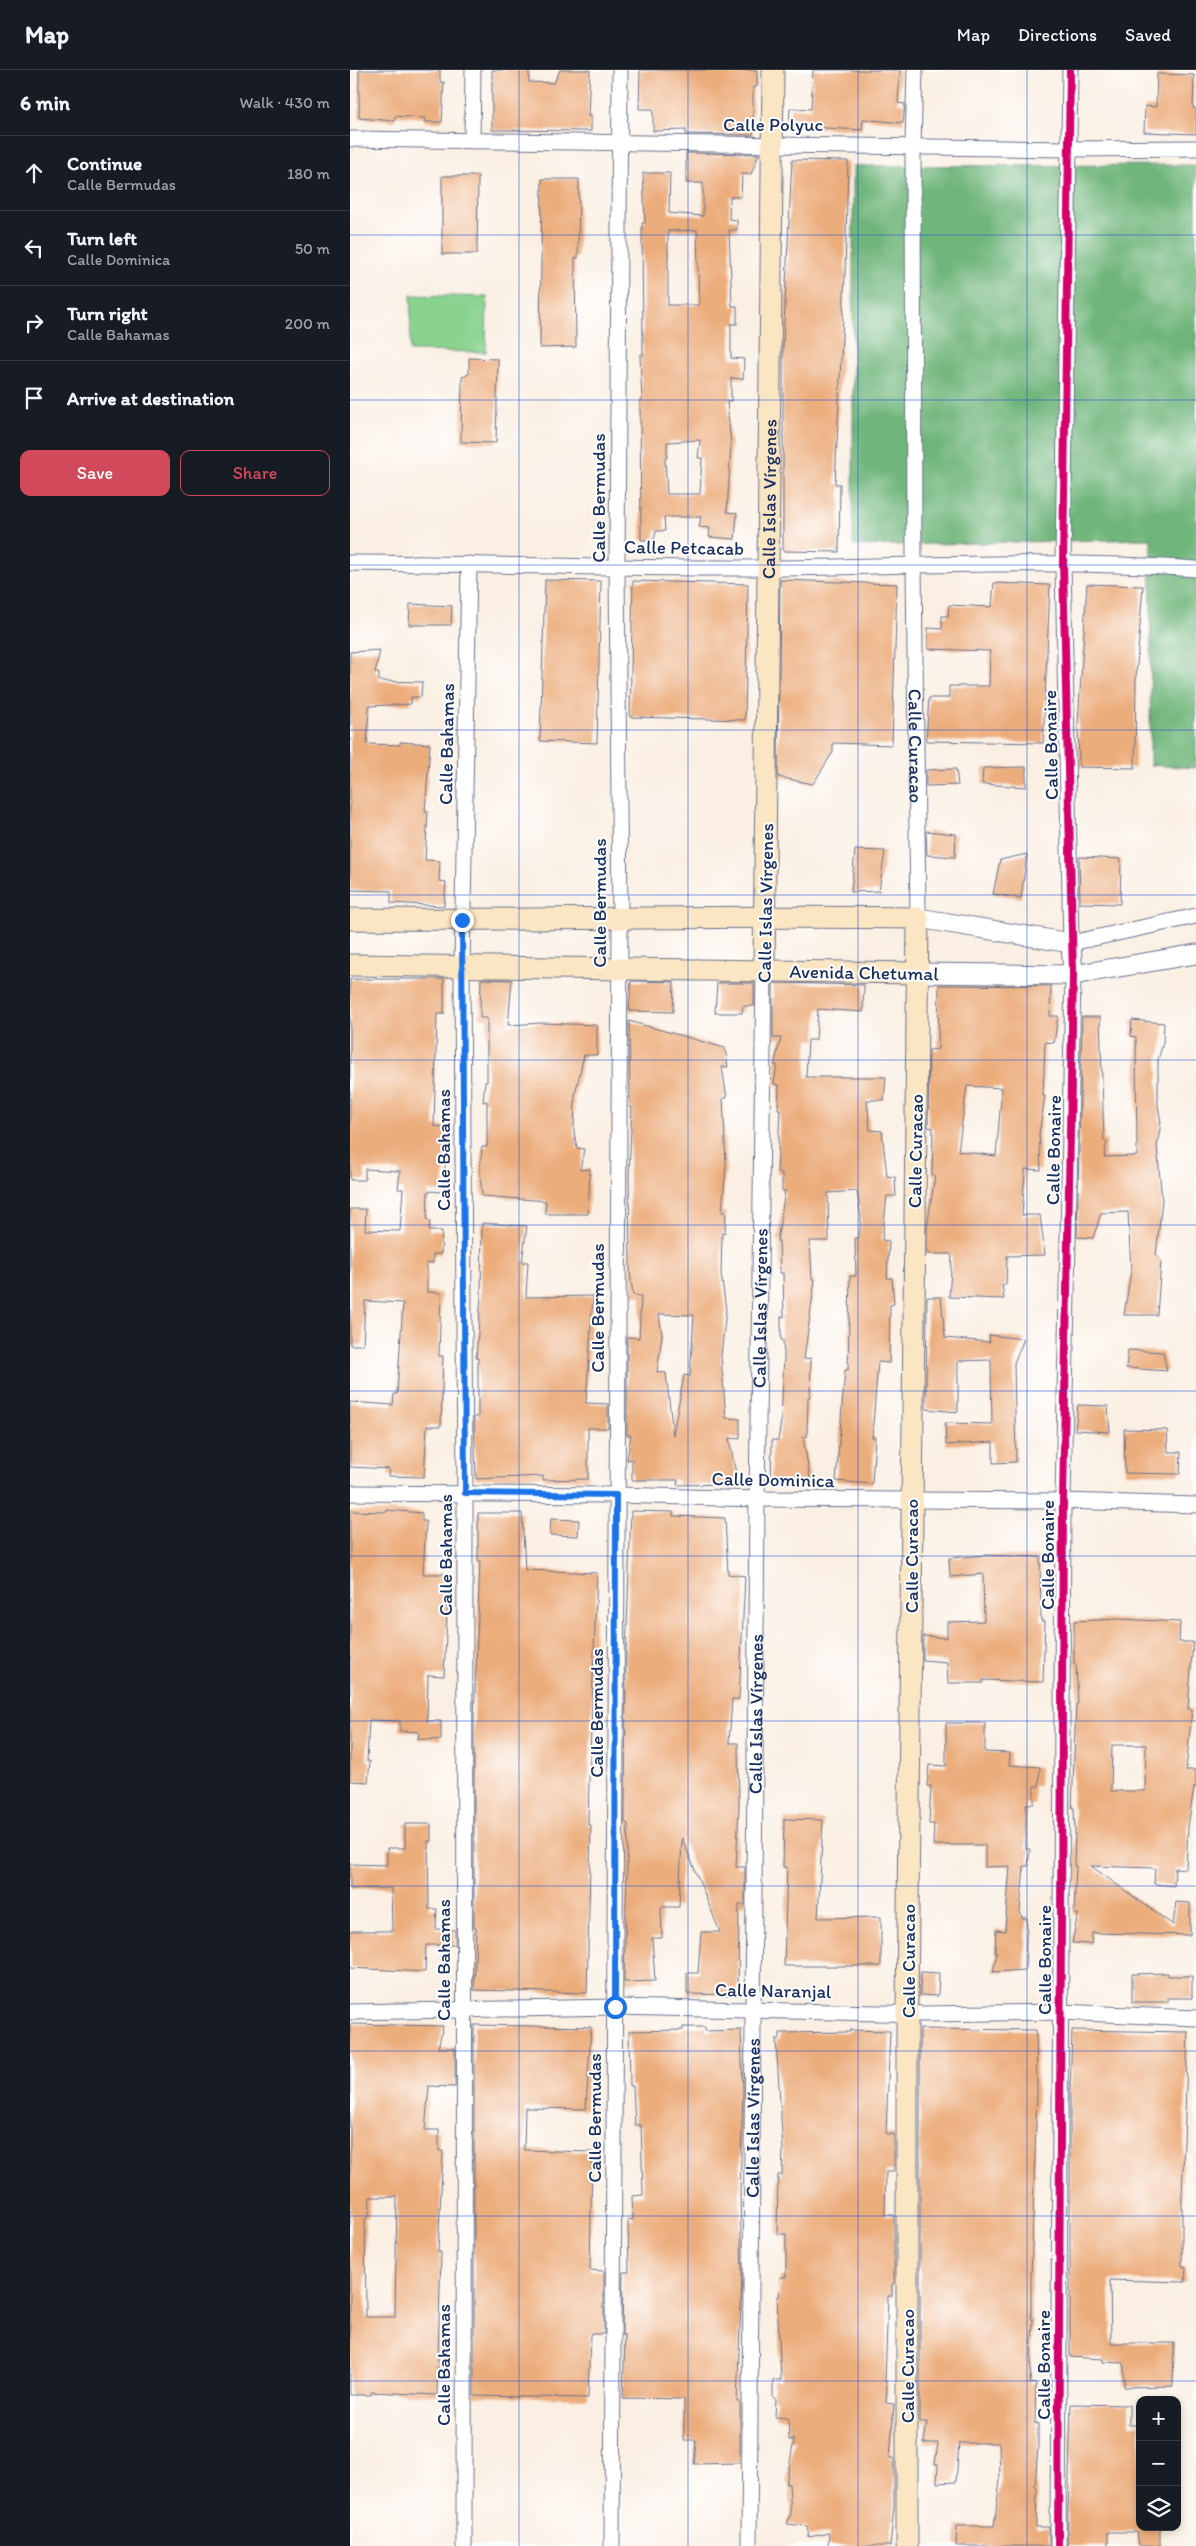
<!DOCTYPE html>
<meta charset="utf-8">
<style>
body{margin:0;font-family:Itim,sans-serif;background:#242831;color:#f1f3f6}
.controls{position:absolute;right:15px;bottom:15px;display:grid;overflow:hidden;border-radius:10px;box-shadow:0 2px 8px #0003}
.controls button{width:45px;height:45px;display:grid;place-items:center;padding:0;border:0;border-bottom:1px solid #363941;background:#171b24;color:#f1f3f6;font:25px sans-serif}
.stop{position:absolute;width:15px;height:15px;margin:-11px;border:4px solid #1a73e8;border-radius:50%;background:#fff}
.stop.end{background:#1a73e8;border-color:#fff;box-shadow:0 1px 5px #0008}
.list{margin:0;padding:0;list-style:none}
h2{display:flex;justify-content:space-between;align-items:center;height:65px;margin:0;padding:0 20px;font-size:21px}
h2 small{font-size:16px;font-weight:400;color:#9ea1a6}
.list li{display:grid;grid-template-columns:32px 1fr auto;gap:15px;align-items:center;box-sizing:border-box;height:75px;padding:0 20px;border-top:1px solid #363941}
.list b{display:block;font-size:19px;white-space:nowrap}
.list p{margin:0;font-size:16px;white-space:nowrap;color:#9ea1a6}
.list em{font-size:16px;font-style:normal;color:#9ea1a6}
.actions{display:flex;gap:10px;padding:15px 20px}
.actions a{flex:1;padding:11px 0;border:1px solid #d1495b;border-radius:10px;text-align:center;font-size:18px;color:#d1495b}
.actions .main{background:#d1495b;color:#fff}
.icon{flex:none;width:28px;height:28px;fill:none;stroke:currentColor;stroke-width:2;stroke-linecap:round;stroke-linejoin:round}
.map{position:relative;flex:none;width:846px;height:2476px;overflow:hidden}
header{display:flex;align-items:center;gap:30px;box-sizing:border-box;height:70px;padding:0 25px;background:#171b24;border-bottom:1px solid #363941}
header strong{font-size:24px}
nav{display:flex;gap:28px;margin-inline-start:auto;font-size:18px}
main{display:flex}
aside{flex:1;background:#171b24}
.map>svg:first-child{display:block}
.green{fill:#8ad38f;stroke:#528176}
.forest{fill:#6fb57a;stroke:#45726c}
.building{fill:#ecad7d;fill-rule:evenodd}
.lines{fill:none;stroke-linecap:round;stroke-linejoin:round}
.minor-casing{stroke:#69728c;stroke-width:17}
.tertiary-casing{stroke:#69728c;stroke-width:21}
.secondary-casing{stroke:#69728c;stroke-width:23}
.minor{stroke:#fff;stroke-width:15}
.tertiary{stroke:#fff;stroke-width:19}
.secondary{stroke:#fbe6c4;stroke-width:21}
.cycleway-casing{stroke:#fff;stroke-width:11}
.cycleway{stroke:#d6006c;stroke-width:8}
.route{stroke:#1a73e8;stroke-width:6}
.grid{fill:none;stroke:#1d4ed8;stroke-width:1;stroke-opacity:0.55}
.labels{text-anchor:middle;stroke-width:4;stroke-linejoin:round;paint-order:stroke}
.street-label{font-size:19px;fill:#1b2f5e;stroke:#fff}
</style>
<header>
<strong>Map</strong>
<nav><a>Map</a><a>Directions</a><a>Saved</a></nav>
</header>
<main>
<aside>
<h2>6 min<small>Walk · 430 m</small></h2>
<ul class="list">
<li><svg class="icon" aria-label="ahead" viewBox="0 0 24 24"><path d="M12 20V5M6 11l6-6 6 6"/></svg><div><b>Continue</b><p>Calle Bermudas</p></div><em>180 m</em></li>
<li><svg class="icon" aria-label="left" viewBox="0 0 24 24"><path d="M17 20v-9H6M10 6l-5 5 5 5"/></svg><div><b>Turn left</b><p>Calle Dominica</p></div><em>50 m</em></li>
<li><svg class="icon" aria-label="right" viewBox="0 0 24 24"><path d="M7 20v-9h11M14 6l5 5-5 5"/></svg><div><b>Turn right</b><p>Calle Bahamas</p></div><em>200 m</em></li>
<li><svg class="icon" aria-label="arrive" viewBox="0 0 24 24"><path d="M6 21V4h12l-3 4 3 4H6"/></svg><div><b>Arrive at destination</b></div></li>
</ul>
<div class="actions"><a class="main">Save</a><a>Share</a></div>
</aside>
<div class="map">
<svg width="846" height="2476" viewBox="0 0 846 2476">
<rect width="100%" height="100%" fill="#fff"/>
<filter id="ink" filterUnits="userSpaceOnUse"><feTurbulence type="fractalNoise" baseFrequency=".02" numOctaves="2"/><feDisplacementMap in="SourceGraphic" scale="10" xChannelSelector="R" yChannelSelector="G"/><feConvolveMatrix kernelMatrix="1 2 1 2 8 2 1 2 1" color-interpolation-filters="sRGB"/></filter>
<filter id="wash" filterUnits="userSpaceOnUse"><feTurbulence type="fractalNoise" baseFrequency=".0096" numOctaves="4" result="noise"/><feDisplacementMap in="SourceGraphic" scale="20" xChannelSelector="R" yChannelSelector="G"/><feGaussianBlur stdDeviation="1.12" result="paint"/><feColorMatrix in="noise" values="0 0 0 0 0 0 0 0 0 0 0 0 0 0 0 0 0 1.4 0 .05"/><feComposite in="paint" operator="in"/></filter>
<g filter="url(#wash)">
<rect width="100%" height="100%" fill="#faefe2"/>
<polygon class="green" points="61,225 137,227 136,282 60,281"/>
<polygon class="forest" points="846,95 846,698 800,695 801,469 503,476 503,96"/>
<g id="blocks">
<g class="building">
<polygon points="9,0 90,0 90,12 94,12 92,52 74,52 75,48 45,46 45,51 9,48"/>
<polygon points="142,0 179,0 179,12 204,13 210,0 240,0 238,46 241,46 241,61 142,60"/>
<polygon points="290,0 407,0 407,17 403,17 403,65 336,64 336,60 303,61 303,39 289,39"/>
<polygon points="463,0 550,0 548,33 555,34 553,53 513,49 512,60 439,56 440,38 461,39"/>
<polygon points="807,4 844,5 843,38 846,38 846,64 794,62 795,36 806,37"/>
<path d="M336 83 409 84 401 104H392L391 127H380L379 149 387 150V160H379L382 236H387V254H381V288L394 289 393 309 381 308V331H377L381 376 377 442 387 443 385 469 359 467 360 458 349 457 351 447H314L315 461H306L304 470H291L290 330H292L290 285H293L292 153H295L293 103H320L319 143 353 146V113H336ZM347 160 349 235H318V161ZM350 370 348 388H352L350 424H317L315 388H317V372Z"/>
<polygon points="442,90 498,91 495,205 485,414 490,414 489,482 433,481 433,275"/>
<polygon points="92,106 128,106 127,184 92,184"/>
<polygon points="192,109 229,109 228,188 225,188 226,277 190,278"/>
<polygon points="119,288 148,289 146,373 111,372 112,307 119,304"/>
<polygon points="195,510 251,511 247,673 190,671"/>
<polygon points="430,510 547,514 542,675 483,673 483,682 463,714 428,707"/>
<polygon points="283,511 398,514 395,650 280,647"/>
<polygon points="644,513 700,515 693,673 576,671 579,628 599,628 599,616 639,616 640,581 578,579 578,558 592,559 592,546 598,546 599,535 642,537"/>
<polygon points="737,514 793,516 786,607 785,698 729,697 728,653"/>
<polygon points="60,534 102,536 101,555 59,555"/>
<polygon points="30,580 25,603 29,603 29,611 72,612 71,627 61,627 61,634 19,636 17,674 50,675 50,672 80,674 75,742 78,742 75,790 90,791 89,811 96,812 94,836 41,833 41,821 0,820 0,582"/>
<polygon points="676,697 676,717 632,714 633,698"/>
<polygon points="606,699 608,715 576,716 576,700"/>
<polygon points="576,761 606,764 605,787 577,785"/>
<polygon points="505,780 535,781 529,821 501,822"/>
<polygon points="677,784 671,828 643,824 650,790"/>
<polygon points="729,787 771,789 770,834 730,833"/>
<polygon points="0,909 94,909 94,944 87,944 84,1056 96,1057 95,1098 93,1122 78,1121 77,1150 80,1151 79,1161 92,1161 91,1184 83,1184 83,1193 77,1193 77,1222 91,1223 89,1286 93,1286 91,1356 77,1356 74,1407 38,1406 39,1399 0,1397 0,1332 43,1335 44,1324 47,1324 53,1233 15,1231 13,1275 0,1275 0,1139 16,1139 15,1160 50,1161 53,1119 48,1119 50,1101 15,1099 15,1110 0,1110"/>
<polygon points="131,909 162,910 158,955 192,953 247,955 247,985 234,985 225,1024 224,1062 227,1078 234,1079 230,1100 240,1099 238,1144 195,1144 196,1131 132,1126 130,1101 132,1077 137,1077 137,1031 133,1032 135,1012 137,1012 137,948 130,948"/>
<polygon points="281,911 324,912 323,942 279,941"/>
<polygon points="367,913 404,913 404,936 393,936 392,943 365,943"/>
<polygon points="423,913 514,915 513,942 468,939 466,970 458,970 456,1007 536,1007 534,1030 517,1030 520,1060 532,1061 537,1106 545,1107 546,1126 537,1126 532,1170 539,1171 537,1208 542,1208 544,1234 540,1235 539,1293 528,1292 522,1367 525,1367 522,1414 486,1411 495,1300 498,1300 500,1206 506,1206 505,1168 509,1168 511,1147 507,1121 478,1123 479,1171 460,1171 462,1209 465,1209 454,1289 461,1288 460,1327 458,1327 457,1367 453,1367 461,1414 421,1412 422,1370 428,1370 431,1351 434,1286 433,1270 431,1270 431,1246 434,1247 433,1203 430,1203 429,1171 427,1171 435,1121 432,1121 432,1103 427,1103 430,1039 428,1039 429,1015 424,1014 427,995 424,995 431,968 423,968"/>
<path d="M589 915 701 916 700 946H708L704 973 695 972 693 1026H695L689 1064 691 1100 675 1099 672 1145H690L695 1185 657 1186 656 1215H652L654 1229 599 1227 602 1186 600 1184H577V1158L585 1105H582L583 1058 578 1057 579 980 588 979ZM617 1016 652 1018 646 1086 608 1081Z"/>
<polygon points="732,947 750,947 754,1070 757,1071 754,1087 787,1086 786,967 781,966 782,950 814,953 813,973 808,990 808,1035 811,1053 807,1076 812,1130 806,1185 811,1191 807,1245 774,1245 781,1201 778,1142 751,1143 743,1168 727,1167"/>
<path d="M279 951 375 978 378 997H372L377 1028H373L376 1095 372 1142H376L375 1163H372L371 1203 376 1240 371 1286 376 1348 390 1349V1369L379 1368 388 1414 327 1415 328 1410H282V1389L277 1390 281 1365H277V1267L289 1268 291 1226 283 1225 280 1202 279 1104 282 1037H280ZM309 1244 344 1245 340 1306 334 1305 323 1365 316 1303 307 1302 312 1265Z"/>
<polygon points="132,1153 177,1156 172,1192 178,1192 176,1227 243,1226 236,1333 258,1334 258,1358 238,1358 238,1409 193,1410 193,1406 126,1409 124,1347 128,1347 128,1288 126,1288 131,1226"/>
<polygon points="577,1227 591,1227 595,1268 640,1272 639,1265 674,1269 664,1293 666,1392 643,1393 643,1372 596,1375 595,1353 642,1354 641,1290 608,1291 608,1342 576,1339"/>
<polygon points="778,1280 813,1282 817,1301 776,1298"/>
<polygon points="728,1335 758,1336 760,1362 725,1360"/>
<polygon points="774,1359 817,1360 818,1382 831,1382 830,1404 775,1403"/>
<polygon points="37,1440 72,1443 72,1451 76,1451 73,1504 99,1504 94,1606 78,1605 77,1651 91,1651 91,1670 68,1669 69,1662 50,1661 50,1651 19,1650 17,1691 20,1691 18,1712 0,1711 0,1441 37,1442"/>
<polygon points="281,1441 323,1442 323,1446 375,1448 378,1504 395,1506 389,1629 382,1629 379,1673 388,1673 389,1737 386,1797 395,1797 395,1835 389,1835 388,1925 337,1924 337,1903 348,1903 351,1862 370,1862 332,1768 329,1837 311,1837 312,1868 302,1868 305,1911 274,1912 278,1754 275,1753 276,1586"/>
<polygon points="128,1443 172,1443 175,1500 247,1503 239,1711 238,1755 241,1755 237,1923 124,1920 126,1858 124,1858 124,1649 130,1491 128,1491"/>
<polygon points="201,1449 229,1450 228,1466 200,1465"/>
<polygon points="638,1485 690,1487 691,1551 695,1551 693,1612 633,1610 633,1613 598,1613 597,1592 573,1590 573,1566 597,1568 597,1552 634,1551 633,1504 600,1507 599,1488"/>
<path d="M769 1549 830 1552 829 1572H843L838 1639H842L836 1700H846V1717H844L838 1757 836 1799 825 1798 824 1816 804 1814 805 1798 741 1796 823 1855 826 1832 840 1833V1865L742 1863 741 1874 722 1873 728 1844H724L726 1796H724L725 1763 724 1738H722L726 1634H728L726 1594H724V1551ZM762 1675H796L795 1721H761Z"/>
<polygon points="596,1653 635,1653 635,1682 660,1683 659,1695 690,1697 689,1716 684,1716 684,1734 676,1734 676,1779 680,1779 678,1796 674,1796 670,1842 672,1848 677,1848 675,1900 643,1902 647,1882 645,1882 646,1860 655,1861 660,1796 635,1797 635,1775 583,1775 584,1754 579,1754 581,1716 577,1716 579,1695 596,1696"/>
<polygon points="434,1749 473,1750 468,1848 531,1847 531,1896 434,1896 437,1797 433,1797"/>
<polygon points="55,1754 81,1754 81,1771 78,1771 79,1839 87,1839 86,1859 105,1860 105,1875 76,1875 75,1902 0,1898 0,1861 42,1861 42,1858 41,1818 0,1819 0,1794 37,1795 37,1778 55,1778"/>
<polygon points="571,1902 589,1903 588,1926 570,1925"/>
<polygon points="818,1903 818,1906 842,1906 842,1928 818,1928 818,1932 782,1932 782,1904"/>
<path d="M0 1954 93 1956 88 1978H105V2017L79 2016 75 2060H89V2081H93L88 2182H91L87 2325 21 2322V2325H0ZM47 2125 45 2247H16L15 2149 19 2146 20 2127H44Z"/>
<polygon points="124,1955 241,1957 236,2039 175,2038 174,2080 242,2082 240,2200 254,2201 254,2264 240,2264 238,2328 124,2326"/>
<polygon points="333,1957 355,1957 355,1961 391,1960 393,2021 390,2122 392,2207 387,2332 390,2332 390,2393 344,2394 346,2370 334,2370 334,2329 273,2328 275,2265 272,2265 273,2202 279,2202 278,2149 283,2150 282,2126 293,2125 291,2055 285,2055 283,2016 280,2016 279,1961 333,1960"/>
<polygon points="570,1959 686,1960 687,2022 681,2208 681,2249 683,2249 680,2313 686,2314 685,2354 688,2354 688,2376 685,2417 687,2417 686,2457 699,2457 699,2476 606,2476 607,2456 644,2456 650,2410 649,2373 609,2373 606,2412 587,2413 588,2394 585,2394 588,2373 574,2373 577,2352 570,2352"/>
<polygon points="500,1960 540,1961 536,2064 544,2064 544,2101 536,2101 535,2145 544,2145 544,2214 542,2214 542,2226 538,2226 535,2312 537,2312 536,2333 544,2334 540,2388 544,2388 544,2437 540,2476 478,2476 479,2463 459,2467 457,2456 437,2454 441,2444 439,2414 436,2414 444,2370 439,2370 438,2348 425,2347 426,2328 423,2328 423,2310 431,2310 427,2227 429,2227 430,2207 436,2207 436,2164 427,2164 428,2105 432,2105 433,2079 426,1969 430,1969 430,1963 500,1962"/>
<polygon points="722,1960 838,1962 832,2127 832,2196 836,2197 835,2212 760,2210 761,2273 824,2273 823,2316 774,2317 774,2293 753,2292 753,2289 720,2287 720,2022"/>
<polygon points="721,2334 779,2335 779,2355 790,2355 790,2457 810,2457 810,2476 788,2476 786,2462 758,2462 758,2476 717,2476"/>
</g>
</g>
</g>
<g filter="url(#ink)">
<use href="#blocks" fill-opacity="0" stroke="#69728c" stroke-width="1"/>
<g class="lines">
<g class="minor-casing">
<g id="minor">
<path id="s1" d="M565 0 563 75 564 495 568 848"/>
<polyline points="720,0 713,494 721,873 846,846"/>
<polyline points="0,69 719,79 846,78"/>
<polyline points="122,71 123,0"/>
<path d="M0 493C140 494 281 499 421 498 562 496 705 489 846 499"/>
<polyline points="0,1423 266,1425 407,1429 713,1431 846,1435"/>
<polyline points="0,1942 265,1937 574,1944 710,1942 846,1948"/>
<polyline points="114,2476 115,1423 112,897 119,494"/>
<polyline points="262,2476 270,848 267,496 270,0"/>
<path id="s2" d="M399 2476 407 1429 414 901"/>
<polyline points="708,2476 713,1431 723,905"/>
</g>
</g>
<g class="tertiary-casing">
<g id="tertiary">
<polyline points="568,848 721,873 723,905"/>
<polyline points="567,903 723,905 846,884"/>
</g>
</g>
<g class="secondary-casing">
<g id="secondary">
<path d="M0 849C189 851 378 845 568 848L557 1942V2476"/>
<polyline points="0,895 567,903"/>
<path id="s3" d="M414 901 423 0"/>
</g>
</g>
<use href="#minor" class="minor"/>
<use href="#tertiary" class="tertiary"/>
<use href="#secondary" class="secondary"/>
<g class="cycleway-casing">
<polyline id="cycleway" points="708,2476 713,1431 723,905 713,494 720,0"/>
</g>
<use href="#cycleway" class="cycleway"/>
</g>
</g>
<g class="lines" filter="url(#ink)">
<polyline class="route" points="112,850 115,1423 266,1425 265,1937"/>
</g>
<path class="grid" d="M169 0V2476M338 0V2476M508 0V2476M677 0V2476M0 165H846M0 330H846M0 495H846M0 660H846M0 825H846M0 990H846M0 1155H846M0 1321H846M0 1486H846M0 1651H846M0 1816H846M0 1981H846M0 2146H846M0 2311H846"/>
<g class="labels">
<g class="street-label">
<text x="423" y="61">Calle Polyuc</text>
<text transform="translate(248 428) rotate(-90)" y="7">Calle Bermudas</text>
<text dy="7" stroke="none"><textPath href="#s3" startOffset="472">Calle Islas Vírgenes</textPath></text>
<text transform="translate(334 477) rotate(1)" y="7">Calle Petcacab</text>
<text transform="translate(96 674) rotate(-89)" y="7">Calle Bahamas</text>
<text transform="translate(700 675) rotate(-91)" y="7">Calle Bonaire</text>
<text dy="7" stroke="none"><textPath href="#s1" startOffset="676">Calle Curacao</textPath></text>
<text transform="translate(249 833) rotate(-90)" y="7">Calle Bermudas</text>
<text transform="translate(415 833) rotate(-89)" y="7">Calle Islas Vírgenes</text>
<text transform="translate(514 902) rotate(1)" y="7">Avenida Chetumal</text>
<text transform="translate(93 1080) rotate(-90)" y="7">Calle Bahamas</text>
<text transform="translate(703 1080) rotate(-89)" y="7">Calle Bonaire</text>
<text transform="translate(565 1081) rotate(-89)" y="7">Calle Curacao</text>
<text transform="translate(247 1238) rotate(-90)" y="7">Calle Bermudas</text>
<text dy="7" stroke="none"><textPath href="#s2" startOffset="1238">Calle Islas Vírgenes</textPath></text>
<text transform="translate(423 1409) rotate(1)" y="7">Calle Dominica</text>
<text transform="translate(95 1485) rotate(-90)" y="7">Calle Bahamas</text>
<text transform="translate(697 1485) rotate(-90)" y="7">Calle Bonaire</text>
<text transform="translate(561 1486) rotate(-90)" y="7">Calle Curacao</text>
<text transform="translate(246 1643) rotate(-90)" y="7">Calle Bermudas</text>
<text dy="7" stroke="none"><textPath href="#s2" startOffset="832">Calle Islas Vírgenes</textPath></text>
<text transform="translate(93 1890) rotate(-90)" y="7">Calle Bahamas</text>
<text transform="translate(694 1890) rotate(-90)" y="7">Calle Bonaire</text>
<text transform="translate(558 1891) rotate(-90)" y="7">Calle Curacao</text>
<text transform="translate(423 1920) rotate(1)" y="7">Calle Naranjal</text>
<text transform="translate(244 2048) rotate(-90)" y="7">Calle Bermudas</text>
<text dy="7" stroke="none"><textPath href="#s2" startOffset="428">Calle Islas Vírgenes</textPath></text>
<text transform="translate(93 2295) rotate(-90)" y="7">Calle Bahamas</text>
<text transform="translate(693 2295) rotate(-90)" y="7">Calle Bonaire</text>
<text transform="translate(557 2296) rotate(-90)" y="7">Calle Curacao</text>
</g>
</g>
</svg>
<div class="controls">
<button>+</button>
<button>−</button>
<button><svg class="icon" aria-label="layers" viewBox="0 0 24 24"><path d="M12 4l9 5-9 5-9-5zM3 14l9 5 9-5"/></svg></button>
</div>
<div class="stop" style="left:265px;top:1937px"></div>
<div class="stop end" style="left:112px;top:850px"></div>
</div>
</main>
